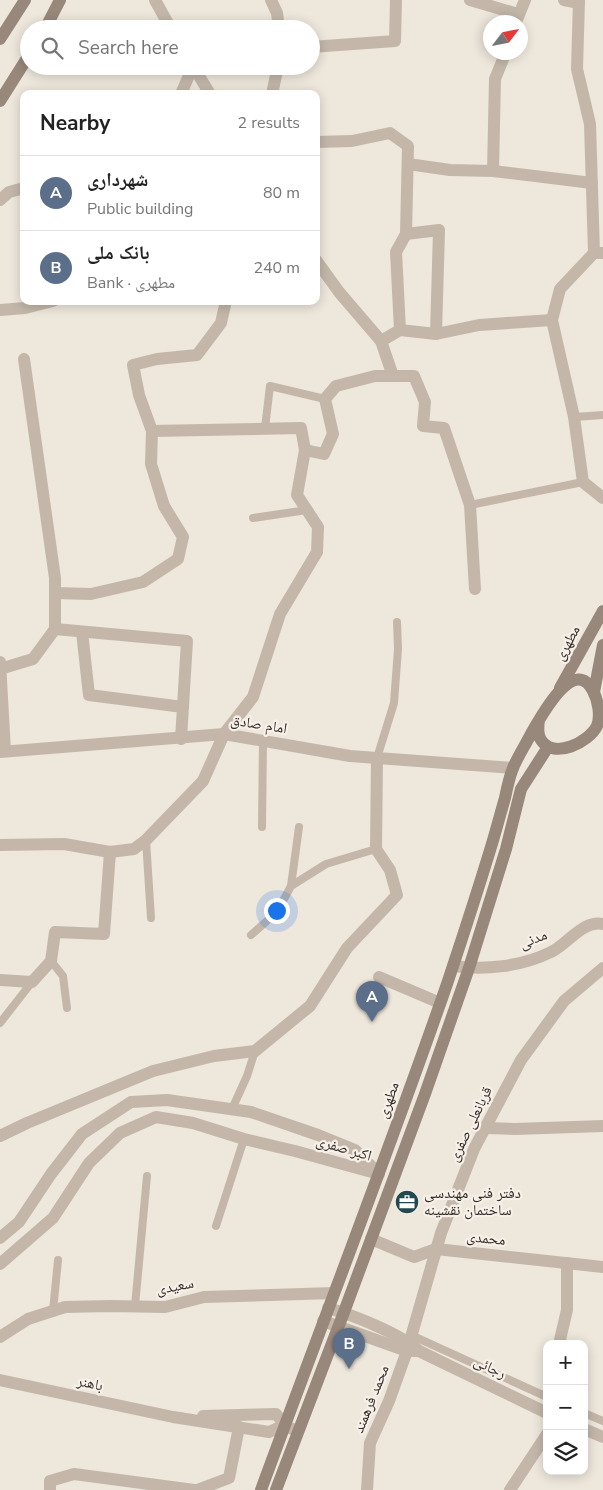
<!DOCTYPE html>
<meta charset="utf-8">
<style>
body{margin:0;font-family:"Nunito Sans","Noto Naskh Arabic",sans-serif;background:#f2f2f2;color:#222}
.controls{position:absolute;right:15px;bottom:15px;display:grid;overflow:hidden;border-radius:10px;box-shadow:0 2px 12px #0003}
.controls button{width:45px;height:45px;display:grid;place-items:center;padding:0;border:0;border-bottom:1px solid #e0e0e0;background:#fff;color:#222;font:25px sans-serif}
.compass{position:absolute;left:483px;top:15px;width:45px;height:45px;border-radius:50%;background:#fff;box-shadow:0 2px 12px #0003;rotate:58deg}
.you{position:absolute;left:276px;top:910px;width:18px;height:18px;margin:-12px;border:4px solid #fff;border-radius:50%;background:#1a73e8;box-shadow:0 0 0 8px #1a73e833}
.badge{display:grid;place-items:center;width:32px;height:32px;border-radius:50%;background:#0f766e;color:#fff;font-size:16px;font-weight:700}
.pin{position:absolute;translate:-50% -41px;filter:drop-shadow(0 1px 2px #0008)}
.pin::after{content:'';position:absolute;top:26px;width:18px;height:15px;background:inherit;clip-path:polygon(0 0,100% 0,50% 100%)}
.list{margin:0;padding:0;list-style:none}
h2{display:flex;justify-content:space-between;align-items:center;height:65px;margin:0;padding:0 20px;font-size:21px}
h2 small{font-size:16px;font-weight:400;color:#767676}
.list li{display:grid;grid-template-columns:32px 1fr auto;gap:15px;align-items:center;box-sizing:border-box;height:75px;padding:0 20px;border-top:1px solid #e0e0e0}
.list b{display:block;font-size:19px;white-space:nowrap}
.list p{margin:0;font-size:16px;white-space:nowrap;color:#767676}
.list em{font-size:16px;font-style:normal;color:#767676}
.icon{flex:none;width:28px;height:28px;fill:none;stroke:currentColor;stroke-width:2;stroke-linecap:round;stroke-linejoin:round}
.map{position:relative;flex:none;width:603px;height:1490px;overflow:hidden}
.search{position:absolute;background:#fff;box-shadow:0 2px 12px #0003;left:20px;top:20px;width:300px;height:55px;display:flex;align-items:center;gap:12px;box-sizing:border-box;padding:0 18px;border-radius:28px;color:#767676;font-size:19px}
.panel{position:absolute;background:#fff;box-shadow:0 2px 12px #0003;left:20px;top:90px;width:300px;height:215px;border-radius:10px}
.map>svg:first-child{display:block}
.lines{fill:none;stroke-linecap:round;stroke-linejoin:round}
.service{stroke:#c4b7aa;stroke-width:8}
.minor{stroke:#c4b7aa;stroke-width:12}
.tertiary{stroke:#c4b7aa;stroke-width:12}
.secondary{stroke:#98877b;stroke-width:12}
.labels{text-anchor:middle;stroke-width:4.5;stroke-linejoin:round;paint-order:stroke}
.street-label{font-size:15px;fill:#332c28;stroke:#f6f0e8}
.poi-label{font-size:15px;fill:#332c28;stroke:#f6f0e8;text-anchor:start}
</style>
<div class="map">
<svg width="603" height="1490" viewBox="0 0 603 1490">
<rect width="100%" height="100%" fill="#eee7dc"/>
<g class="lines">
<g class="service">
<polyline points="574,417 603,415"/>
<polyline points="265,428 270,386 325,399"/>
<polyline points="470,505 583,482"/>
<polyline points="253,518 307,510"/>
<polyline points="377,758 394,703 398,649 397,622"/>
<polyline points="262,827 263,741"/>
<polyline points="146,840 151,918"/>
<polyline points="291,886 299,827"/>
<polyline points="251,935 277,912 291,886 326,864 376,849"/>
<polyline points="51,961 63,976 67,1008"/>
<polyline points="0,1023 32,982"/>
<polyline points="232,1109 247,1076 255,1051"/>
<polyline points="216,1226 244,1139"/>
<polyline points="135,1306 147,1176"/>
<polyline points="53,1311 58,1260"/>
<polyline points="413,1336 547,1397"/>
<polyline points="584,1413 603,1421"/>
</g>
<g class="minor">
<polyline points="155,0 171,29"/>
<polyline points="271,0 277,13 279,29"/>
<polyline points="470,0 518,14"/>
<polyline points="564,0 579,3"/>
<polyline points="579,0 577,69 590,124 594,253"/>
<polyline points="516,22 525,0"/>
<polyline points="311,47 395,41 396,0"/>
<polyline points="193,66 210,94"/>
<polyline points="181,94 193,66"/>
<polyline points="272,94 278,66"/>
<polyline points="316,142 352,141 390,133 408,146 406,234 396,252 400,330"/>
<polyline points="408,164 450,170 493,171 592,183"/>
<polyline points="493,171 495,79 506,52"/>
<polyline points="0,200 9,192 24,188"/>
<polyline points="406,234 439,230 436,334"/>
<polyline points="603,253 594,253 560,289 552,320 574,417 583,482 603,498"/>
<polyline points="316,260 339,292 381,341 393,376"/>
<polyline points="0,310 25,308 53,301"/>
<polyline points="381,341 400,330 436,334 479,325 552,320"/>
<polyline points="305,450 324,454 333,434 325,399 336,386 375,376 414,376 425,402 423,426 444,428 470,505 475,589"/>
<polyline points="55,593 91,594 143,582 178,559 183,537 164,506 151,464 152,431 139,395 133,365 157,359 197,355 221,323 226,301"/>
<polyline points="55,629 187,641 181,739"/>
<polyline points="82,632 89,695 183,707"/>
<polyline points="0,662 5,751"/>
<polyline points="0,669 33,659 55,629 55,578 24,359"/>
<polyline points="0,752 224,734 350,756 513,768"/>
<polyline points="0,845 64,844 110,852 134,849 146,840 203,781 224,734 253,697 280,614 317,552 318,527 297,495 305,450 301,428 152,431"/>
<path d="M453 966C485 970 521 967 551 952 568 944 582 920 603 924"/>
<polyline points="379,977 440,1003"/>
<polyline points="0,980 32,982 51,961 55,932 104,934 110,852"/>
<polyline points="486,1128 515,1129 603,1126"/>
<polyline points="0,1136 27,1123 153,1071 214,1056 255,1051 310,1006 347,948 397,895 390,870 376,849 377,758"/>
<polyline points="0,1238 19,1222 51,1174 82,1134 131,1102 167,1100 251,1112 318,1135 355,1150 379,1174 295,1151 244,1139 193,1123 156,1117 120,1133 89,1163 53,1218 0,1264"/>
<polyline points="371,1239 414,1257 436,1249 603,1267"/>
<polyline points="0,1337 28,1319 65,1307 110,1306 165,1307 204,1297 334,1293"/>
<polyline points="559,1344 567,1310 567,1263"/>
<polyline points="50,1490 50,1481 74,1474 194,1490"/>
<polyline points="197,1490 229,1478 239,1427"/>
<polyline points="367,1490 370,1443 389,1401 407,1351 441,1233 474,1149 521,1060 564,1001 603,968"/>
<polyline points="510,1490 547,1434"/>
</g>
<g class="tertiary">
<path d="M328 1308C353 1315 401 1334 419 1351L547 1413"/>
<polyline points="323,1321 407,1351 419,1351"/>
<polyline points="0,1380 173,1417 269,1432 285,1425"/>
<polyline points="203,1416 276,1414 285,1425 292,1429"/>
<polyline points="584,1429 603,1437"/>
</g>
<g class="secondary">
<polyline points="45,29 60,0"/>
<polyline points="0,39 25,0"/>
<polyline points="0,101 29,55"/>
<polyline points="560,688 603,611"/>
<polyline points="594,692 603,645"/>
<path d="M261 1490C323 1321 388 1154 447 984 462 939 477 893 491 847 496 831 500 815 505 798 507 788 509 778 513 768 518 756 526 744 532 732 541 717 574 654 593 691 598 700 601 716 597 726 589 742 554 760 541 740 537 734 538 727 539 720"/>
<polyline points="276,1490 344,1312 425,1094 469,968 506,849 521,789 548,747"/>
</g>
</g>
<defs>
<g id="office-disc" transform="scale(1.25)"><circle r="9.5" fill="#23494f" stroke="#f6f0e8"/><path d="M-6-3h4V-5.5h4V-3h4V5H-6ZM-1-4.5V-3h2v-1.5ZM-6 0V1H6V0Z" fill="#fff"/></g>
</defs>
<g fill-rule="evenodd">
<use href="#office-disc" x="407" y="1202"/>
</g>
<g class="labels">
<g class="street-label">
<text transform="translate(567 643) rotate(-61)" y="5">مطهری</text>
<text transform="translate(259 724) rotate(9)" y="5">امام صادق</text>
<text transform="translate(533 939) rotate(-22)" y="5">مدنی</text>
<text transform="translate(388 1100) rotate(-70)" y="5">مطهری</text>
<text transform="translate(470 1124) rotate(-64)" y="5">قربانعلی صفری</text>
<text transform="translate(344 1148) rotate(16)" y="5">اکبر صفری</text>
<text transform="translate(486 1238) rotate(6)" y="5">محمدی</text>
<text transform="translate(175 1286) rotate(-11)" y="5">سعیدی</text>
<text transform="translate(490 1367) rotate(26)" y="5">رجائی</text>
<text transform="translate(90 1383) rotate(12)" y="5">باهنر</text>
<text transform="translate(371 1399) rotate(-68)" y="5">محمد فرهمند</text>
</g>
<g class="poi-label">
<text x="424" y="1198">دفتر فنی مهندسی<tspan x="424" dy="17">ساختمان نقشینه</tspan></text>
</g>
</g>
</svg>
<div class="controls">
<button>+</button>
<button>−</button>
<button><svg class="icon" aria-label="layers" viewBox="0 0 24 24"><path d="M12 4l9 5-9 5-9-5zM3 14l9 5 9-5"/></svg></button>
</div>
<svg class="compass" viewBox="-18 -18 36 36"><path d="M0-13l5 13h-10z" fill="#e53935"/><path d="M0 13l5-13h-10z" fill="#767676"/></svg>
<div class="you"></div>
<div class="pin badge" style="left:372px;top:1022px;background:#5c6f8a">A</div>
<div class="pin badge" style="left:349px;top:1369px;background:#5c6f8a">B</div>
<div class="search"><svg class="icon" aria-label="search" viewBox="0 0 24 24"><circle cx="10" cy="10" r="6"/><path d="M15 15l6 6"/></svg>Search here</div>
<section class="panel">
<h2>Nearby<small>2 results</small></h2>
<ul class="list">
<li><span class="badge" style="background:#5c6f8a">A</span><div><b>شهرداری</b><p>Public building</p></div><em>80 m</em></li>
<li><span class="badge" style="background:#5c6f8a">B</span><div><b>بانک ملی</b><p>Bank · مطهری</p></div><em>240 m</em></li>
</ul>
</section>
</div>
